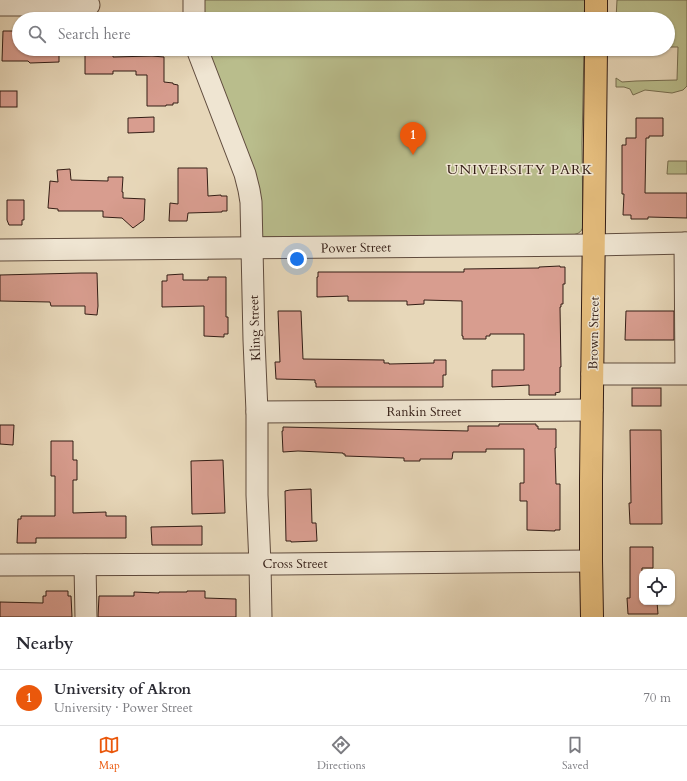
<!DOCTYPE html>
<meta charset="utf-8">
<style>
body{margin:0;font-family:Cardo,serif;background:#f7f7f7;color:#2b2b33}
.controls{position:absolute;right:12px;bottom:12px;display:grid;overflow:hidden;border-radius:8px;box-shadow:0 1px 3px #0004}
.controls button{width:36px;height:36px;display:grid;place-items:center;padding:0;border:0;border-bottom:1px solid #e1e1e2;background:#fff;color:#2b2b33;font:20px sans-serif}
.you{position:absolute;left:297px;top:259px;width:14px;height:14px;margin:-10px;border:3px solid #fff;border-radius:50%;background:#1a73e8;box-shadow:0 0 0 6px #1a73e833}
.badge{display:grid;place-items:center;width:26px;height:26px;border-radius:50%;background:#ea580c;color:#fff;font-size:13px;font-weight:700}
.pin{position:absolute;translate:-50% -33px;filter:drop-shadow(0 1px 2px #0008)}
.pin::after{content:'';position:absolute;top:21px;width:14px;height:12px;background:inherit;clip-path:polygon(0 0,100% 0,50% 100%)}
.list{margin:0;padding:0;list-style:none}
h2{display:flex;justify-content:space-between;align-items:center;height:52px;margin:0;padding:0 16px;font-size:17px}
h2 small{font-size:13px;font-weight:400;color:#7c7c81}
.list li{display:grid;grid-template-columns:26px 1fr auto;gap:12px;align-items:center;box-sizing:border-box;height:56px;padding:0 16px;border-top:1px solid #e1e1e2}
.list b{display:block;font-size:15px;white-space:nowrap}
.list p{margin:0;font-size:13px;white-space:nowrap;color:#7c7c81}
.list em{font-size:13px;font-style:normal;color:#7c7c81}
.icon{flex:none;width:22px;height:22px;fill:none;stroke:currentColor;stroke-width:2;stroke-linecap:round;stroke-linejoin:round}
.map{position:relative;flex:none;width:687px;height:617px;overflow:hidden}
.search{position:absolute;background:#fff;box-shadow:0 1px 3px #0004;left:12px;right:12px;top:12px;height:44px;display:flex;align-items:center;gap:10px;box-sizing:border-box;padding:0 14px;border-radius:22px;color:#7c7c81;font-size:15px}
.sheet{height:108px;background:#fff}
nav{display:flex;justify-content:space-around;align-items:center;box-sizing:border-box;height:56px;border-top:1px solid #e1e1e2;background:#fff;font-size:11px;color:#7c7c81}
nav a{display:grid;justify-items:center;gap:2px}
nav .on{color:#ea580c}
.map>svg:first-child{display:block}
.green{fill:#b9bd8c;stroke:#766d50}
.building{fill:#d89d8f;stroke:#331d15}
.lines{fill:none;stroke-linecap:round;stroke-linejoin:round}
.minor-casing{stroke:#604c3e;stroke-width:23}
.major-casing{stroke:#331d15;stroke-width:24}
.minor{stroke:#efe5d2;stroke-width:21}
.major{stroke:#e4bc7c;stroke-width:22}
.labels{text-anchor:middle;stroke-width:3;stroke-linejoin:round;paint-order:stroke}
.street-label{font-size:13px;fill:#331d15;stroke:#efe5d2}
.neighbourhood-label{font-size:14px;letter-spacing:1px;fill:#331d15;stroke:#efe5d2}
</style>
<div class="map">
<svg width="687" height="617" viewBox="0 0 687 617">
<rect width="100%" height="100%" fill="#e7d7b9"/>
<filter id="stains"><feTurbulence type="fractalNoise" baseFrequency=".005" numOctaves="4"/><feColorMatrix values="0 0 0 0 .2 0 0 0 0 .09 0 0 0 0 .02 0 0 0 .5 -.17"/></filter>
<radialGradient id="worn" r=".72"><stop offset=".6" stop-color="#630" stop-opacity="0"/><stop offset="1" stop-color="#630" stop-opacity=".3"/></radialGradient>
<g class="green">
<polygon points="200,0 585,0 584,19 200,19"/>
<polygon points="617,0 687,0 687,86 683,90 672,93 645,90 633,95 630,89 624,87 616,87 616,78 622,82 636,81 677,80 678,47 668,47 668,19 616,19"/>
<path d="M204 49H584L582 143 583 227C581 233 577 234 572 235L261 237Z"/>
<polygon points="668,161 687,161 687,174 667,174"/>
</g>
<g class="building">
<polygon points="3,31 19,31 19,49 59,49 59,62 30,63 28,61 2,61"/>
<polygon points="85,49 113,49 113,57 152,56 164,57 164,82 173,83 173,84 178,85 178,103 173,103 173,105 166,105 166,106 147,106 147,75 136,75 136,71 113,71 113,74 85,74"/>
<rect x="0" y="91" width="17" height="16"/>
<polygon points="154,117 154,132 128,133 128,118"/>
<polygon points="636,118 663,118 663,136 649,136 649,138 646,138 645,193 687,193 687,218 648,217 648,219 631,219 631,215 623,215 624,194 622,194 622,145 626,145 626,138 636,138"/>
<polygon points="178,168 207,168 208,196 221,195 221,196 227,196 227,211 222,211 222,212 188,213 187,221 169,221 170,203 178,204"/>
<polygon points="70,169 71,180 108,181 108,177 123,177 122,192 123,192 123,198 145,199 144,220 133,228 122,218 103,217 103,211 58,211 58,209 48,208 50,181 58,182 57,170"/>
<polygon points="7,200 24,200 24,220 22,220 22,225 9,225 7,220"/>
<polygon points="560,266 560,267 565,267 565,284 563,284 563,304 561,304 561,307 560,307 561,367 560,367 560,392 555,393 556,395 529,395 529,385 492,387 492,370 524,370 524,334 490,334 490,336 486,336 486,339 463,339 463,336 462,336 462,301 424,300 424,304 407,305 407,301 348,301 348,296 317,297 317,277 318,277 318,272 464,272 464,269 539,268 539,267"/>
<polygon points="81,273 97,273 98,306 97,315 85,314 85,306 51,306 50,302 0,301 0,275"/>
<polygon points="183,274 183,280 208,280 208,277 226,277 226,317 228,317 228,334 224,334 224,337 204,336 204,306 162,307 162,281 167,281 167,275"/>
<polygon points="278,311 301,311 303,359 384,360 384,363 389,363 389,364 434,363 434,360 446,360 446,375 443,375 443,387 316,387 316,383 315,383 315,380 276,379 275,362 280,362"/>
<polygon points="626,311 674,311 674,340 625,340"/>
<rect x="632" y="388" width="29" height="18"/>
<polygon points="499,424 536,424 536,426 538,426 538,429 556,429 556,448 555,448 556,484 560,484 560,530 555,530 555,531 527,530 527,501 520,501 520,483 524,483 524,449 486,449 486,452 453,452 452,459 420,459 420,461 404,461 404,458 345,456 345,454 343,454 343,453 298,451 283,452 282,431 283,431 283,427 468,431 468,426 499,426"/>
<polygon points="0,425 14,425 13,445 0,444"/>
<polygon points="630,430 661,430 662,524 630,524 629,503 631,503"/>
<polygon points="51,441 73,441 73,460 77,460 77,480 73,480 73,513 106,512 106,516 126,516 126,538 36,538 36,543 17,543 18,519 21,519 21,516 55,516 55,476 51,476"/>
<polygon points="223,460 225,513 192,514 191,461"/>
<polygon points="311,489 312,523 316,523 317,541 291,542 291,541 286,541 285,491 290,490"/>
<polygon points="202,526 202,545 152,545 151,527"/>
<polygon points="630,547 653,547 653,568 642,568 642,602 657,602 658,614 628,614 627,598 630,598"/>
<polygon points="46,591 68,591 68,596 71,596 72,617 0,617 0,602 43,603 43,596 46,596"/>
<polygon points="187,591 205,591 205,598 236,599 236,617 98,617 99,596 134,596 134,592 159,593 159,592 187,592"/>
</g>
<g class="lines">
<g class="minor-casing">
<g id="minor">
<polyline points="194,0 194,19"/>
<polyline points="0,5 89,5"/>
<polyline points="197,49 245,174 249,190 251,202 254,340 257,412 257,495 260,564 261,617"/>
<polyline points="0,250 593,245 687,243"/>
<polyline points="592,374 686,374 685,243"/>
<polyline points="257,412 592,410"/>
<polyline points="0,565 279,564 591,561"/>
<polyline points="85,565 86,617"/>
</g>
</g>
<g class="major-casing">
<g id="major">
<polyline points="596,19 596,0"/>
<polyline points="592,617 591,561 591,480 596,49"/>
</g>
</g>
<use href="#minor" class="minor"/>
<use href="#major" class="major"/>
</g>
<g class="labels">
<g class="street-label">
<text transform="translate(356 247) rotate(-1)" y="5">Power Street</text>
<text transform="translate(254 328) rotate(-92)" y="5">Kling Street</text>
<text transform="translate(593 333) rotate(-89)" y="5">Brown Street</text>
<text x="424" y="416">Rankin Street</text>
<text x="295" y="568">Cross Street</text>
</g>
<g class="neighbourhood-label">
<text x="520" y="174">UNIVERSITY PARK</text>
</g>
</g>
<rect width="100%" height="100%" filter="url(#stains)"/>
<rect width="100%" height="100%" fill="url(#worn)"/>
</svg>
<div class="controls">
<button><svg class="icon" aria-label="locate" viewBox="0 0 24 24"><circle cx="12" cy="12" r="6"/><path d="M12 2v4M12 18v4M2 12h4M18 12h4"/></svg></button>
</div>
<div class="you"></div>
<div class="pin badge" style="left:413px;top:155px">1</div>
<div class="search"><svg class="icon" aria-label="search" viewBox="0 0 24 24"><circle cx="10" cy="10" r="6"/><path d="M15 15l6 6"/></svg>Search here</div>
</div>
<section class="sheet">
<h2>Nearby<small></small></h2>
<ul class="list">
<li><span class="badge">1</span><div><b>University of Akron</b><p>University · Power Street</p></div><em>70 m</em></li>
</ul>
</section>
<nav>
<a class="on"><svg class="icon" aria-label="map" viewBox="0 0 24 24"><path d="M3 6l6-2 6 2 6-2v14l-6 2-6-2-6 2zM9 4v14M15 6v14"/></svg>Map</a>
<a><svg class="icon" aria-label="directions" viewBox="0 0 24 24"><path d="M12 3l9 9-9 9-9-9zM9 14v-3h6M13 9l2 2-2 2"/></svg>Directions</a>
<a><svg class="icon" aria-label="saved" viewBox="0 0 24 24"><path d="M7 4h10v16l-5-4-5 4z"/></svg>Saved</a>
</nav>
